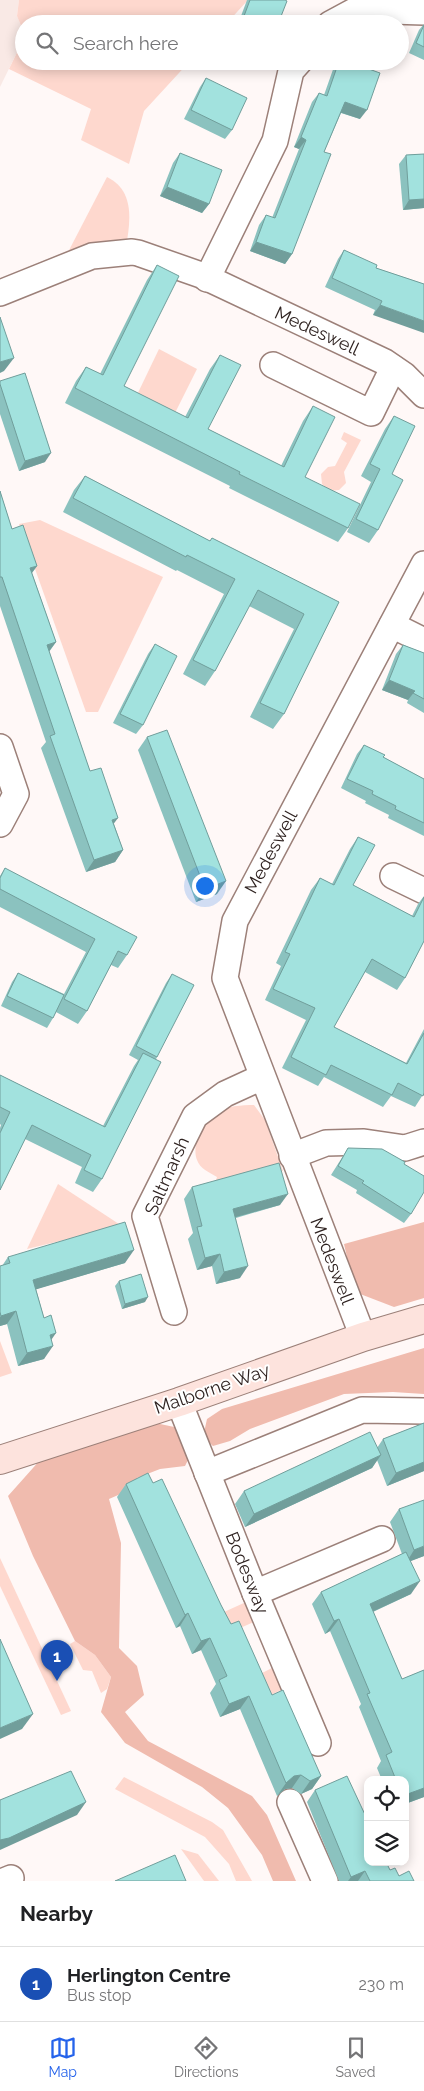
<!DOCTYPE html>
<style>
body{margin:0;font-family:Raleway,sans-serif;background:#f6f6f6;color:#202124}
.controls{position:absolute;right:15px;bottom:15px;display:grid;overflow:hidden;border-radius:10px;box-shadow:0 2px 12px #0003}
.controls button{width:45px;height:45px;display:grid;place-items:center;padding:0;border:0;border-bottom:1px solid #e0e0e0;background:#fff;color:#202124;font:25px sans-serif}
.you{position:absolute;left:204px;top:885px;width:18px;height:18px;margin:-12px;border:4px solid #fff;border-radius:50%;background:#1a73e8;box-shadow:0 0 0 8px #1a73e833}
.badge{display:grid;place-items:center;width:32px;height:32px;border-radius:50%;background:#2563eb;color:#fff;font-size:16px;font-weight:700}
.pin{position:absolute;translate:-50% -41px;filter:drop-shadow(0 1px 2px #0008)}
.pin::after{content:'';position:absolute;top:26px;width:18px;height:15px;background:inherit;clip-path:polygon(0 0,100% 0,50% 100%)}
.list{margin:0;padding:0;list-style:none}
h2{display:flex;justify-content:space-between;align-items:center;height:65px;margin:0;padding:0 20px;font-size:21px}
h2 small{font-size:16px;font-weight:400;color:#757577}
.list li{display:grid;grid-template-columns:32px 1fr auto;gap:15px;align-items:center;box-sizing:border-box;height:75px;padding:0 20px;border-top:1px solid #e0e0e0}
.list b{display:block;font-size:19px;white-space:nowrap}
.list p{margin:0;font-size:16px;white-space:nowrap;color:#757577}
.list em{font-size:16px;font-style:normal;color:#757577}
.icon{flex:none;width:28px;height:28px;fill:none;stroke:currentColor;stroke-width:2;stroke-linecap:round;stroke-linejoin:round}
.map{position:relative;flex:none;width:424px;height:1881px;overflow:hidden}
.search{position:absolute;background:#fff;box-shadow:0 2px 12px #0003;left:15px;right:15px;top:15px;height:55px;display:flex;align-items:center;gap:12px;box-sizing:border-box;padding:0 18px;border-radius:28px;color:#757577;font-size:19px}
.sheet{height:140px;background:#fff}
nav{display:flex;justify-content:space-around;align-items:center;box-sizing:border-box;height:70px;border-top:1px solid #e0e0e0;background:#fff;font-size:14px;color:#757577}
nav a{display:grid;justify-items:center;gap:2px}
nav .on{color:#2563eb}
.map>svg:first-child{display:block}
.built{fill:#f9e9e5}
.green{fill:#fed8ce}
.forest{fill:#f0bbae}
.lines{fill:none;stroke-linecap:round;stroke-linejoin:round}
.street-casing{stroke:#9c8079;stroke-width:28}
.secondary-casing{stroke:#9c8079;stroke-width:30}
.street{stroke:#fff;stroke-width:25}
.secondary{stroke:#fde3dd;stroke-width:28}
.wall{fill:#8bc2bf}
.shaded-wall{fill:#719e9b}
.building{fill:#a2e2de;stroke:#719e9b}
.labels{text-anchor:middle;stroke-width:4;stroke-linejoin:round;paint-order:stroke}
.street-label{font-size:18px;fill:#2f2321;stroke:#fff}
</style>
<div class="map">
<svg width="424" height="1881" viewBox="0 0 424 1881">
<rect width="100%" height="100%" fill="#fff8f7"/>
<polygon class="built" points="0,0 19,0 17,16 24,33 24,38 0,87"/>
<g class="green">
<polygon points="19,0 248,0 226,24 24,24 24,33 17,16"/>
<polygon points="24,38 24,61 190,61 144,111 129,164 81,140 91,109 9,69"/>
<path d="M107 177C134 190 131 220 126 246L65 258Z"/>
<polygon points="159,349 197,369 172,419 135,399"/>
<polygon points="344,432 361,440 344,472 346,483 339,490 329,491 322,484 321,474 328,467 335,466 347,443 341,439"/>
<polygon points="40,520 163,577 98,712 86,712 19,524"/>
<path d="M254 1105 265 1120 283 1171 212 1192 217 1177C209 1172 200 1169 197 1160 191 1145 203 1120 216 1112 227 1106 242 1105 254 1105Z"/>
<polygon points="58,1184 122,1226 27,1249"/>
<polygon points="0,1341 12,1373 0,1377"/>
<polygon points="0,1558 71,1711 61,1715 0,1586"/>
<polygon points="246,1602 256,1621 238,1629 258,1675 276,1666 286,1688 250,1704 213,1617"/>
<polygon points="75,1641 95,1655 111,1677 107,1689 101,1693 92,1671 83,1670 70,1644"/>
<polygon points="124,1777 212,1822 223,1830 252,1881 236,1881 229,1864 205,1837 115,1789"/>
<polygon points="181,1849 198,1854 219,1881 204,1881"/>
</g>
<g class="forest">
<polygon points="424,1222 424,1298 394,1307 355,1292 344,1244"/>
<polygon points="424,1348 424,1394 393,1392 344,1394 250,1429 230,1441 213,1446 203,1437 207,1419 222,1409"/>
<polygon points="146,1421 179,1428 191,1454 185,1466 160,1469 137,1478 139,1486 109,1499 121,1543 119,1648 137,1666 144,1695 125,1712 148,1741 252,1796 267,1815 296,1881 273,1881 262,1855 228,1808 202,1787 125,1743 101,1712 111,1677 95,1655 75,1641 33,1556 8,1496 41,1459"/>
</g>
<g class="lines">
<g class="street-casing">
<g id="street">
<polyline points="330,24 356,10 424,12"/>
<polyline points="207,279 275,141 291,71 300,61"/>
<polyline points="0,293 92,256 132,252 138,253 201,275 385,362 404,375 424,395"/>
<polyline points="273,365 371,413 393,368"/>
<polyline points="392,625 424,641"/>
<polyline points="0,747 16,794 0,824"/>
<polyline points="393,876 424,891"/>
<polyline points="292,1156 326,1143 364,1142 405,1148 424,1142"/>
<polyline points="174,1312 145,1216 195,1116 225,1094 262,1077"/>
<polyline points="363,1337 225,978 235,921 424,564"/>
<polyline points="179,1402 255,1593 318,1743"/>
<polyline points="207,1473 362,1410 424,1411"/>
<polyline points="255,1593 382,1539"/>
<polyline points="290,1802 325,1881"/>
<polyline points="4,1881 11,1878"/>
</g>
</g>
<g class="secondary-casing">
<polyline id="secondary" points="0,1460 179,1402 363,1337 424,1319"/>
</g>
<use href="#street" class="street"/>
<use href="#secondary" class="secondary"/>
</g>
<g class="wall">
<polygon points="247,0 285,0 278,24 238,24"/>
<polygon points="424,24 424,60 409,53 419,30"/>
<polygon points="336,61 362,61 358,65 360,119 341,113 324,152 292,254 285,264 250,251 259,225 266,215 272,218 299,149 294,147 312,102 319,93 324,95"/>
<polygon points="206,78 232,130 225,139 184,119 200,87"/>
<polygon points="180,153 209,204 202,213 160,196 173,163"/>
<polygon points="424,154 424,208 403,210 399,164 406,155"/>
<polygon points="344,250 376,268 424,284 373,315 375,310 325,287 338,259"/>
<polygon points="157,265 124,386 185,417 210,369 220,355 208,429 281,466 303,421 313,406 305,477 348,528 338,542 229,488 230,486 65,403 76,381 86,367 100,374 147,280"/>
<polygon points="0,381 45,462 19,471 0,414"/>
<polygon points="394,416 378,530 369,543 347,532 371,482 361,476 385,429"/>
<polygon points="85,476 210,541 212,538 339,602 284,714 273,729 250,717 294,629 249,606 215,671 205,686 183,674 224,594 177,570 176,571 63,512 74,490"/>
<polygon points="0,491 12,529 37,566 32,573 56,642 49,652 90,771 114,824 123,850 115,862 86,872 41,748 46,742 0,606"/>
<polygon points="155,644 143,725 136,734 113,723 148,654"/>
<polygon points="403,645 424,653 424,713 407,703 408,700 382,690 396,654"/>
<polygon points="147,737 217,894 196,902 138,750"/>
<polygon points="364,745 383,757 424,779 424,836 388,818 389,815 365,803 366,801 341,788 357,754"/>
<polygon points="358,837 353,885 412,916 418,904 424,896 424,941 405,978 397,990 365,972 334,1027 406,1063 424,1029 424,1093 415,1107 391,1096 383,1107 324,1077 318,1086 282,1068 306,1020 265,1000 281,966 276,963 311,890 320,878 332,884 350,849"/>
<polygon points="5,868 127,955 118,968 111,965 87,1011 78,1024 56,1012 53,1018 47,1028 1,1006 12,982 18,973 64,994 86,952 0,907 0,876"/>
<polygon points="172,974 157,1057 102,1179 93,1192 75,1183 82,1167 25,1139 0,1190 0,1128 1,1125 0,1124 0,1075 103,1126 134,1066 138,1060 129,1055 166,983"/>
<polygon points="348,1148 404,1164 411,1214 404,1223 356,1193 357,1190 331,1175"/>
<polygon points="192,1187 280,1205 236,1218 240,1278 216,1284 212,1266 197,1270 188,1239 193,1233 184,1199"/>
<polygon points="8,1257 125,1263 36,1289 44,1318 51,1340 44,1359 18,1366 7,1324 0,1326 0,1266 2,1266"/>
<polygon points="119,1281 145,1302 122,1309 115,1286"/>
<polygon points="424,1423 424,1471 387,1486 377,1460 372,1468 245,1527 235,1504 244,1491 377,1448 383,1439"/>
<polygon points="153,1483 221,1605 231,1624 272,1695 321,1776 312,1789 301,1794 292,1788 285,1789 277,1796 240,1709 220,1717 210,1693 216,1684 201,1650 192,1654 180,1626 176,1628 117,1497 126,1484"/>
<polygon points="399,1509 424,1556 410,1561 411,1594 373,1612 402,1679 424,1670 424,1797 405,1804 405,1780 382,1780 377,1768 381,1761 359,1707 361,1704 330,1631 325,1634 312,1604 321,1592 402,1554 390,1522"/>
<polygon points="315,1790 390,1870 399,1876 414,1881 339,1881 307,1802"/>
</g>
<g class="shaded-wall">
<polygon points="359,61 362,61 349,74 355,64"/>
<polygon points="345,102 367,110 360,119 339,112"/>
<polygon points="301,137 306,140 299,149 294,147"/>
<polygon points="167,187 209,204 202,213 160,196"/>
<polygon points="424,199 424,208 403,210 409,200"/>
<polygon points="256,242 292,254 285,264 250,251"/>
<polygon points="380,305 424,321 424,333 373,315"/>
<polygon points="14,358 4,371 0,373 0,362"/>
<polygon points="51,453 45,462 19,471 25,461"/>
<polygon points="37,566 28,578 30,568"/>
<polygon points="56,642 47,654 47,645"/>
<polygon points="389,680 415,691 408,700 382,690"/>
<polygon points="118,818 109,830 112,820"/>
<polygon points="123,850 115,862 86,872 94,860"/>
<polygon points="226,881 217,894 196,902 205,889"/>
<polygon points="288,1194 280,1205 225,1220 233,1209"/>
<polygon points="134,1250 125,1263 24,1293 33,1280"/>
<polygon points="220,1254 212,1266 197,1270 205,1258"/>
<polygon points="248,1266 240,1278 216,1284 224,1272"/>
<polygon points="148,1297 145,1302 122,1309 125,1304"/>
<polygon points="16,1311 7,1324 0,1326 0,1317 1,1316"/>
<polygon points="56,1333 47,1346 50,1335"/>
<polygon points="53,1346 44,1359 18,1366 27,1353"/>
<polygon points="381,1455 372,1468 245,1527 254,1514"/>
<polygon points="424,1462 424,1471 387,1486 396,1473"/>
<polygon points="424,1546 424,1556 406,1563 414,1550"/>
<polygon points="420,1581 411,1594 361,1617 370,1604"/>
<polygon points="188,1613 180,1626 176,1628 185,1615"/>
<polygon points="339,1619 330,1631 325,1634 334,1621"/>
<polygon points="210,1638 201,1650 192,1654 201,1641"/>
<polygon points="249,1696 240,1709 220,1717 229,1704"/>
<polygon points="33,1714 22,1729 0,1739 0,1728"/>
<polygon points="301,1775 292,1788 285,1789 277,1796 286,1783 294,1776"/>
<polygon points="321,1776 312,1789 301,1794 310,1781"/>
<polygon points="424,1788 424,1797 405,1804 405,1795"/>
<polygon points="86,1802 77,1815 0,1850 0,1840"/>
<polygon points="365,1871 358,1881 348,1881 351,1877"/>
</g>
<g class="building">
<polygon points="250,0 285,0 287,1 278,24 241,24"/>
<polygon points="358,19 362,24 350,24"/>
<polygon points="424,25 424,47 416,43"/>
<polygon points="339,61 359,61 355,64 380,73 367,110 345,102 324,152 331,154 292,254 256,242 266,215 275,218 306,140 301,137 319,93 327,96"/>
<polygon points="206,78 247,98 232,130 191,110"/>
<polygon points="180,153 222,170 209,204 167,187"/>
<polygon points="424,154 424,199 409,200 406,155"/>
<polygon points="344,250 377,265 376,268 424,284 424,321 380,305 382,301 332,278"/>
<polygon points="157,265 179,276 124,386 188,418 220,355 241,365 208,429 284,467 313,406 335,417 305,477 360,504 348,528 239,474 240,472 75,388 86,367 103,375"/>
<polygon points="0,317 14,358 0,362"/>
<polygon points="25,373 51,453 25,461 0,384 0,381"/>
<polygon points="394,416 415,426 392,474 403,480 378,530 356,519 380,469 370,464"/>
<polygon points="85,476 210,541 212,538 339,602 284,714 260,703 304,614 258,590 215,671 193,660 235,579 187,555 186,557 73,498"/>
<polygon points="0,491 12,529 23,525 26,534 37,566 30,568 56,642 47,645 90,771 101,768 118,818 112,820 123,850 94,860 50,736 55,734 2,577 0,577"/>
<polygon points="155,644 177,656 143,725 120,714"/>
<polygon points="403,645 424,653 424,699 413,693 415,691 389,680"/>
<polygon points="167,730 226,881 205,889 147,737"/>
<polygon points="364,745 385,755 383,757 424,779 424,823 395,809 396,806 372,794 373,791 347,779"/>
<polygon points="358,837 375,845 353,885 414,917 424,897 424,941 405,978 372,959 334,1027 407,1064 424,1033 424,1093 423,1096 398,1083 392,1095 331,1065 326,1075 291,1057 315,1008 273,989 290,954 285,952 320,878 334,885"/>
<polygon points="5,868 137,937 127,955 118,951 87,1011 64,999 95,939 0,889 0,878"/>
<polygon points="18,973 64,995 53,1018 7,996"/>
<polygon points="172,974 194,985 157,1057 136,1046"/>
<polygon points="143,1053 161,1062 102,1179 84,1170 91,1155 32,1125 0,1190 0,1133 10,1112 0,1107 0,1075 105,1127"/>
<polygon points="348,1148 382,1149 405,1162 404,1164 424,1176 424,1192 411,1214 362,1183 364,1181 338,1166"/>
<polygon points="279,1163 288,1194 233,1209 248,1266 224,1272 220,1254 205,1258 197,1227 202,1226 192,1187"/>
<polygon points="125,1222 134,1250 33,1280 44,1318 51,1315 56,1333 50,1335 53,1346 27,1353 16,1311 1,1316 0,1312 0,1266 10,1263 8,1257"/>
<polygon points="141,1274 148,1297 125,1304 119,1281"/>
<polygon points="424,1423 424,1462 396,1473 383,1439"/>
<polygon points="370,1432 381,1455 254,1514 244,1491"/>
<polygon points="148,1473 153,1483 162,1479 221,1605 231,1624 239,1621 272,1695 283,1690 321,1776 310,1781 301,1775 294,1776 286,1783 249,1696 229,1704 219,1680 227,1676 210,1638 201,1641 188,1613 185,1615 126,1484"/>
<polygon points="424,1500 424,1546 414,1550 399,1509"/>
<polygon points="406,1552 420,1581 370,1604 402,1679 424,1670 424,1788 405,1795 405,1780 396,1780 386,1755 392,1752 367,1694 370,1693 339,1619 334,1621 321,1592"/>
<polygon points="0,1639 33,1714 0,1728"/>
<polygon points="71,1771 86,1802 9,1838 0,1840 0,1800"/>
<polygon points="347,1776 368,1821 368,1862 386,1862 390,1870 395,1868 399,1876 409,1871 414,1881 370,1881 365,1871 351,1877 315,1790"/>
<polygon points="175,1855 186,1881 115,1881"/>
</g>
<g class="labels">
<g class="street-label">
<text transform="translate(317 331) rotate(25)" y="6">Medeswell</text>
<text transform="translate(271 852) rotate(-62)" y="6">Medeswell</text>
<text transform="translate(167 1176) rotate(-66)" y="6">Saltmarsh</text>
<text transform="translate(332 1261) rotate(69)" y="6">Medeswell</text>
<text transform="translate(212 1389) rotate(-19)" y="6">Malborne Way</text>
<text transform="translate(247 1573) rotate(68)" y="6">Bodesway</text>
</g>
</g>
</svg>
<div class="controls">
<button><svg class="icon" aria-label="locate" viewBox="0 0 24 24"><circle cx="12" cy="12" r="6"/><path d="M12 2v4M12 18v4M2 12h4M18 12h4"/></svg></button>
<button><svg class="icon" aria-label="layers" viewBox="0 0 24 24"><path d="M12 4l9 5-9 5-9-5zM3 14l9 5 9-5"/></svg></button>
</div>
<div class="you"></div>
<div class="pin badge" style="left:57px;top:1681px;background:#1a4fb4">1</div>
<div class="search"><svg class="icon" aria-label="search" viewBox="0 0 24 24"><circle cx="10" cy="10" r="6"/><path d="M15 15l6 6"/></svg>Search here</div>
</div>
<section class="sheet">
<h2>Nearby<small></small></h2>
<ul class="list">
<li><span class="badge" style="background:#1a4fb4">1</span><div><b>Herlington Centre</b><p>Bus stop</p></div><em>230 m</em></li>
</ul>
</section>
<nav>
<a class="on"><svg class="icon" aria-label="map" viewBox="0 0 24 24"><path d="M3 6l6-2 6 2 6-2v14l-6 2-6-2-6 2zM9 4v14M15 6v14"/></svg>Map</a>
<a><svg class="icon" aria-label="directions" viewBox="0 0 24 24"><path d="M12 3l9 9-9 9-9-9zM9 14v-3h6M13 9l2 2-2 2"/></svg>Directions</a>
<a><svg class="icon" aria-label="saved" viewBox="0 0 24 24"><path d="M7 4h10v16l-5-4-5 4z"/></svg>Saved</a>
</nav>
